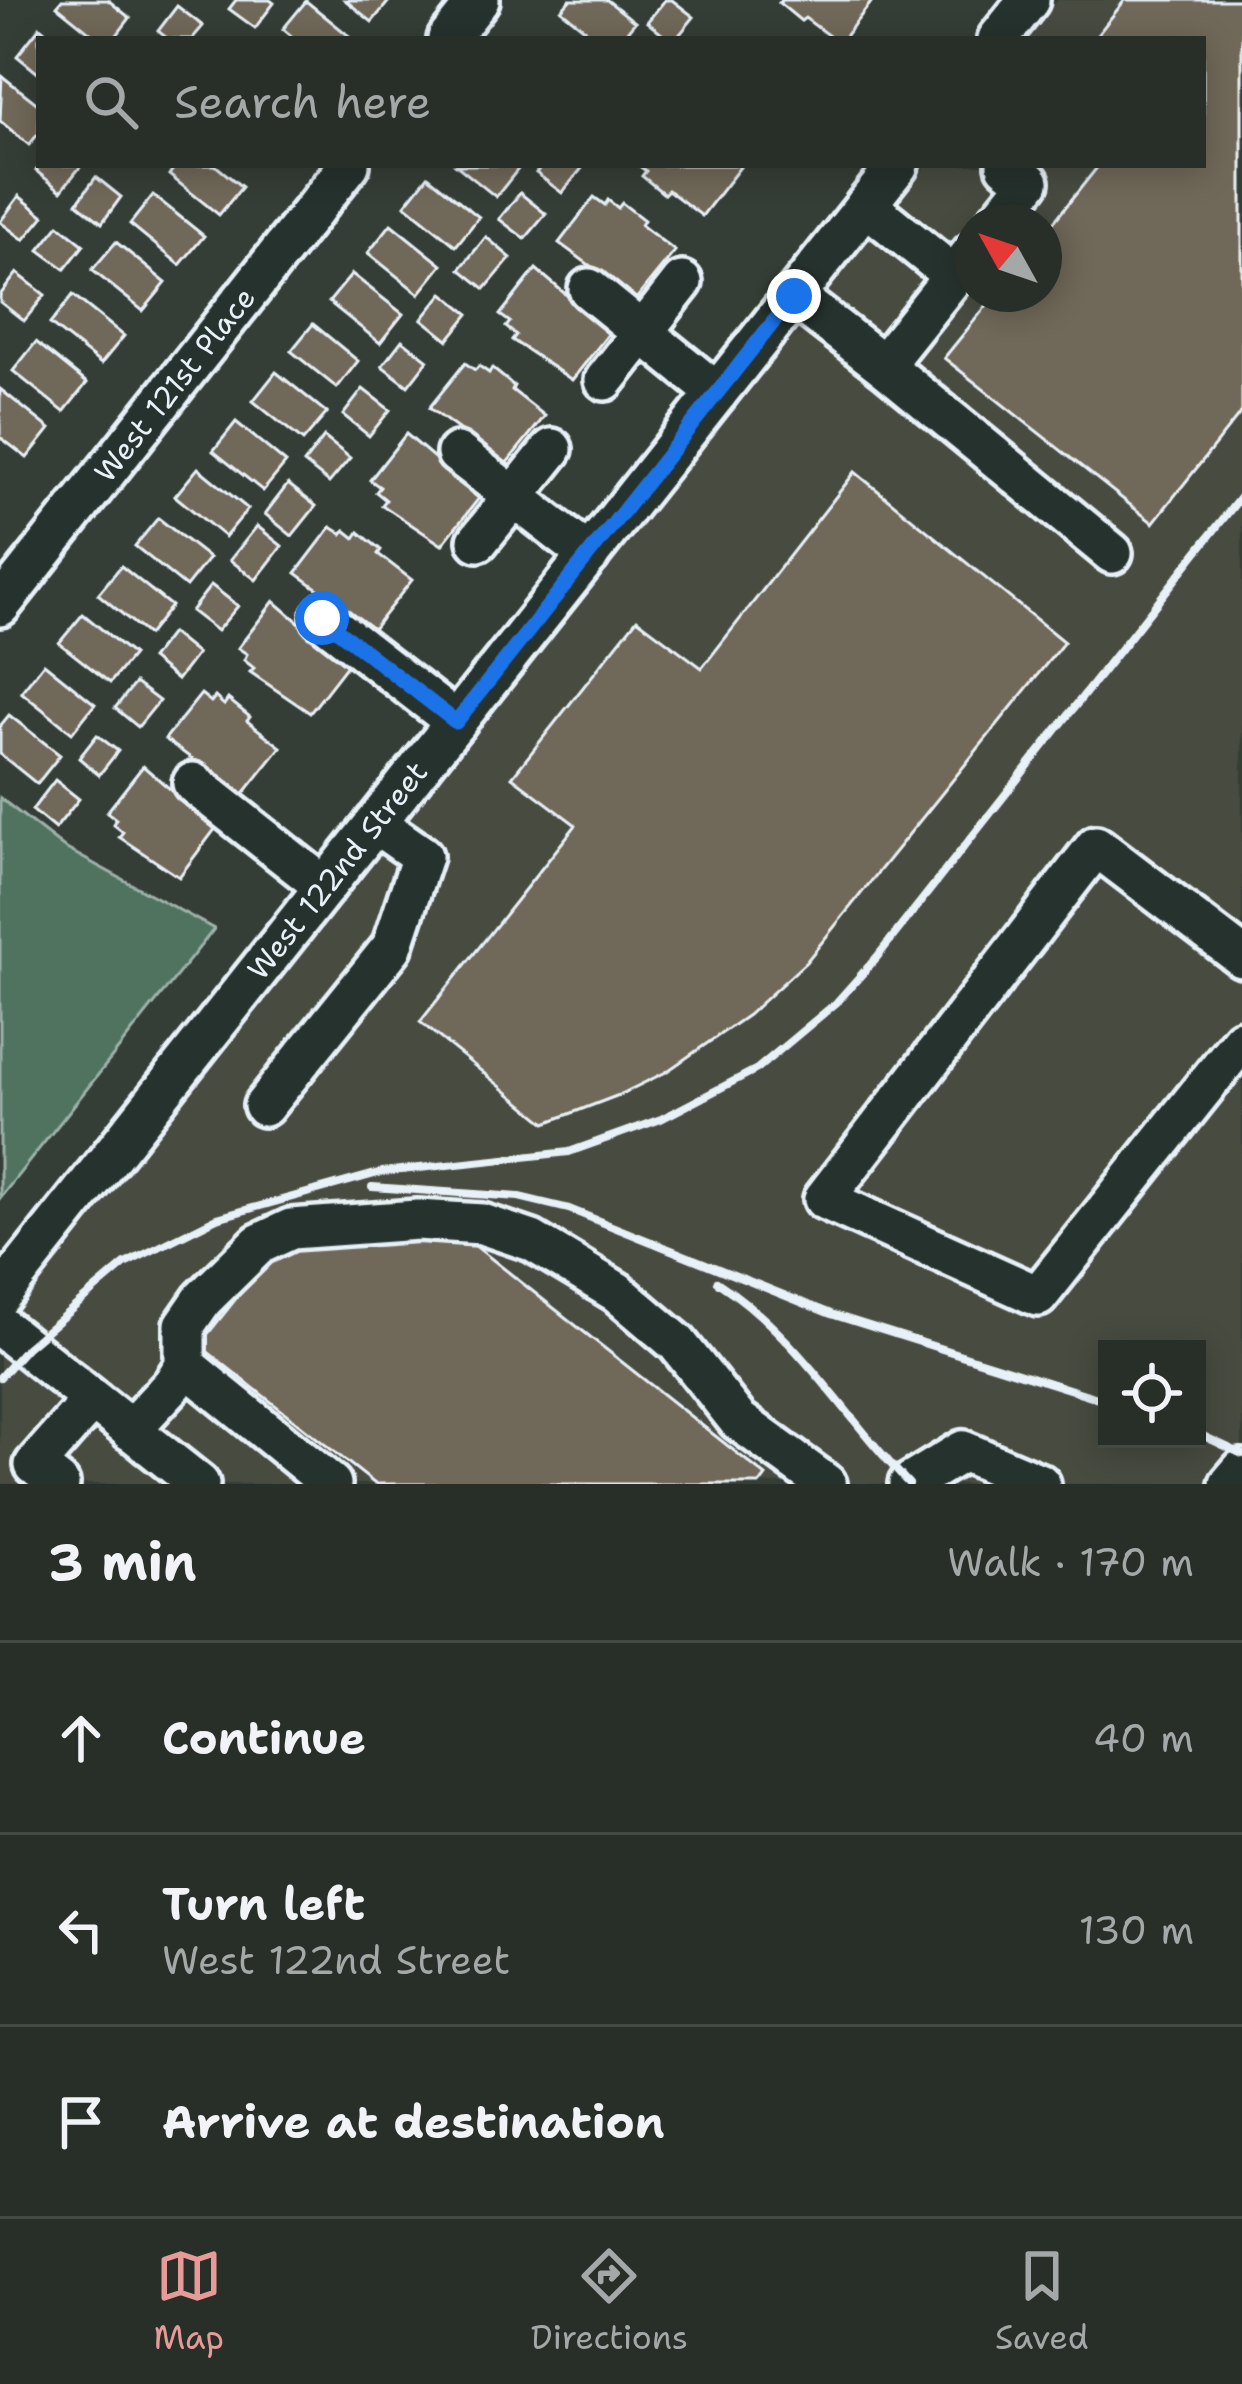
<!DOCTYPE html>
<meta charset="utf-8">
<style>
body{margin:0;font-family:"Shantell Sans",sans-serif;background:#343a34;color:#f1f3f6}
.controls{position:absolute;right:36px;bottom:36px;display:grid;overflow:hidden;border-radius:0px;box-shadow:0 6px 30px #0003}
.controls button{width:108px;height:108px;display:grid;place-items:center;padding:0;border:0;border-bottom:3px solid #444a45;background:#282e28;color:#f1f3f6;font:60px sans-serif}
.compass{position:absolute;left:954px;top:204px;width:108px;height:108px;border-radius:50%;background:#282e28;box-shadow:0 6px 30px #0003;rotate:310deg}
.stop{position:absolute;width:36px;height:36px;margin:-27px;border:9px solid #1a73e8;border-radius:50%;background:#fff}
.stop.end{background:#1a73e8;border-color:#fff;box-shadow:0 3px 12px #0008}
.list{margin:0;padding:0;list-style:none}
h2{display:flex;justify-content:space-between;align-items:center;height:156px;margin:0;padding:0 48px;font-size:51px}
h2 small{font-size:39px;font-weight:400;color:#a5a8a8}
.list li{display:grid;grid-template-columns:78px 1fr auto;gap:36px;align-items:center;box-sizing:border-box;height:192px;padding:0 48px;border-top:3px solid #444a45}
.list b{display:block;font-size:45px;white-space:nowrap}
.list p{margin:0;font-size:39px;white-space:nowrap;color:#a5a8a8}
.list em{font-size:39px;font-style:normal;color:#a5a8a8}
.icon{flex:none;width:66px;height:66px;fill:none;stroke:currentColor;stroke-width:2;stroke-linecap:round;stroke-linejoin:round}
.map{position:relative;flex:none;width:1242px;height:1484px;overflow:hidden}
.search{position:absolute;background:#282e28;box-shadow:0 6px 30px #0003;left:36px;right:36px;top:36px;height:132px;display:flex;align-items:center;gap:30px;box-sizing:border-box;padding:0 42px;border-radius:0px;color:#a5a8a8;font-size:45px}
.sheet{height:732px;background:#282e28}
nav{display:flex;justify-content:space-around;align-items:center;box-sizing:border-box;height:168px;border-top:3px solid #444a45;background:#282e28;font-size:33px;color:#a5a8a8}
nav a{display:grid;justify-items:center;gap:6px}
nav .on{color:#e69b98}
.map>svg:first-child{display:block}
.built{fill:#474b40;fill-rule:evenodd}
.green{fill:#50735e;stroke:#9cb2ab;stroke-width:3}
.building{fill:#706858;stroke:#e8f1f8;stroke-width:3}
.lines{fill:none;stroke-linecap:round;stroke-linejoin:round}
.minor-casing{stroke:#e8f1f8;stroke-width:48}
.minor{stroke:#26332d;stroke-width:39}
.rail{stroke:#e8f1f8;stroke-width:8}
.route{stroke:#1a73e8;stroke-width:15}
.labels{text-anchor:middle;stroke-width:12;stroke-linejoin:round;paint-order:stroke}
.street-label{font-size:30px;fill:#e8f1f8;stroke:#26332d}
</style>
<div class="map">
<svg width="1242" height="1484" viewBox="0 0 1242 1484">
<rect width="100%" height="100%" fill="#353e36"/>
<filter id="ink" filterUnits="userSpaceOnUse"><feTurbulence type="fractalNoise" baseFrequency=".00833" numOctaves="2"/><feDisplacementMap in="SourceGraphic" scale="24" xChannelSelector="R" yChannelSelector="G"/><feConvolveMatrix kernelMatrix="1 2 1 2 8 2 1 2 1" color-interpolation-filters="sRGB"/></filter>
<g filter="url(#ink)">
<path class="built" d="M1058 0H1242V1484H0V1331L927 165H1203V39H1027ZM972 222H1044V294H972ZM1107 1349H1197V1439H1107Z"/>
<polygon class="green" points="0,798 63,847 214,929 0,1198"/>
<g class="building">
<polygon points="62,0 108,0 130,18 114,39 98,39 57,6"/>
<polygon points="236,0 270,0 274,3 255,28 229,9"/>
<polygon points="345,0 390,0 372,22"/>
<polygon points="570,0 607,0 635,22 621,39 597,39 561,10"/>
<polygon points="665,0 672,0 694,17 676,39 668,39 647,22"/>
<polygon points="782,0 873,0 843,39 833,39 805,18 801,21 779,3"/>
<polygon points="1125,0 1242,0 1242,411 1153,523 944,358 996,294 1044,294 1044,234 1099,165 1203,165 1203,39 1094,39"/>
<polygon points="306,1 353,39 295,39 283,29"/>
<polygon points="177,6 203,26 192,39 168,39 158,31"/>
<polygon points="40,27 54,39 39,39 39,74 17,56"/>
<polygon points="2,76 39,105 39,133 29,145 0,121"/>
<polygon points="40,165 80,165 81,166 61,191 36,171"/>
<polygon points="176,165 215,165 242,187 219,215 169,175"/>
<polygon points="456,165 515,165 519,168 496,197"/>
<polygon points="542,165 580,165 583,167 562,193 536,173"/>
<polygon points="638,165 737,165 740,167 702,216 668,190 664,194 642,176 646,171"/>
<polygon points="428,176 479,217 456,246 405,205"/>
<polygon points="96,177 121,197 102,223 77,203"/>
<polygon points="520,193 546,214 525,239 499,219"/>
<polygon points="153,195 204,236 180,265 130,224"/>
<polygon points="19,196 44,216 24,240 0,222"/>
<polygon points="594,197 605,205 608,200 618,208 622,203 644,220 641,225 675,251 636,299 559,243"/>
<polygon points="391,224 442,265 419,294 368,253"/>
<polygon points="59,225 84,245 65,269 39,250"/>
<polygon points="486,237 511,258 485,289 460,269"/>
<polygon points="116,242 166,283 143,311 92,270"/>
<polygon points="536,269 610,332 572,380 512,340 516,335 506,327 510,322 500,315"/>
<polygon points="17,273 45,295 24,321 0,302 0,295"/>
<polygon points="352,274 403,314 380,343 329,302"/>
<polygon points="443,293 469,314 448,340 422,319"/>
<polygon points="73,295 124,336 101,364 50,324"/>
<polygon points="313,324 358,361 337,388 291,351"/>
<polygon points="402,340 428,360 408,386 382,366"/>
<polygon points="36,342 87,383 64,412 13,371"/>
<polygon points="465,363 475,370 479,366 489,373 492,368 514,386 512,390 545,416 506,464 429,408"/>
<polygon points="276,372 327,413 303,441 253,401"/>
<polygon points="0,389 50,429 27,458 0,437"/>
<polygon points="363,389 390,410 369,436 343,415"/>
<polygon points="236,422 286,463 263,491 213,451"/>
<polygon points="406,434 480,497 442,545 382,505 386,500 376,492 380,487 370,480"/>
<polygon points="324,437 350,458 329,483 304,463"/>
<polygon points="198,468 248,509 225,537 175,496"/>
<polygon points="855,472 1064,642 806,962 748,1015 666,1072 619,1095 546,1123 420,1022 576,825 512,777 637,619 702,668"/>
<polygon points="288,484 316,506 292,536 265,514"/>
<polygon points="158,518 209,558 186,587 135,546"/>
<polygon points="257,526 282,546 256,580 230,560"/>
<polygon points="331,527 342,534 345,530 355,538 359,532 381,550 378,554 412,580 373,629 296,573"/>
<polygon points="121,566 171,606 148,635 98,594"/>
<polygon points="211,585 238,606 217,631 191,611"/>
<polygon points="274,601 348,664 310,713 250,672 254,668 244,660 247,654 238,648"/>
<polygon points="83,614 133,655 110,683 59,643"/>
<polygon points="171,633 197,654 177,680 151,659"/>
<polygon points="44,663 95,704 72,733 21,692"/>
<polygon points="135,683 159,701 138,727 115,708"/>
<polygon points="201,694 211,702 215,697 224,705 228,699 250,717 247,721 281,747 242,796 165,739"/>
<polygon points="9,715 60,755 37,784 0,754 0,726"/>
<polygon points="97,735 118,751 99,775 79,758"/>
<polygon points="143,766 216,828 179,877 119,837 123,832 113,824 116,819 107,812"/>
<polygon points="55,780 79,799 55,829 32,810"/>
<polygon points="459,1233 766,1476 760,1484 375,1484 199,1345 277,1247"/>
</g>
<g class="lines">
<g class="minor-casing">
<g id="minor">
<polyline points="448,39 479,0"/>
<polyline points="998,39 1029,0"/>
<polyline points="866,205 954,276"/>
<polyline points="997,222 1029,182 1007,165"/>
<polyline points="972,253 883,365 1112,553"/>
<polyline points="589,289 717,393"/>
<polyline points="794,296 883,365"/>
<polyline points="605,380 682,282"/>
<polyline points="457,453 589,555"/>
<polyline points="478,541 552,449"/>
<path id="s1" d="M0 606 349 165"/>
<polyline points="322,618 456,722"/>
<polyline points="193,783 325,887"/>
<polyline points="1242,957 1096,846 824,1199 1038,1296 1242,1040"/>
<polyline points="264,1106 392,947 422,856 375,823"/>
<path id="s2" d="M0 1296 898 165"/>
<polyline points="0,1326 199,1484"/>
<polyline points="185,1365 331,1484"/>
<polyline points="130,1430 173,1384 185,1365 185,1325 203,1299 259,1244 291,1229 417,1220 482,1224 532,1241 617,1292 677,1343 738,1420 826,1484"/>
<polyline points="59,1484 35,1465 92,1400"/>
<polyline points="909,1484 963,1451 1040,1484"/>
<polyline points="1230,1484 1242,1470"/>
</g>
</g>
<use href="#minor" class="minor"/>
<g class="rail">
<polyline points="372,1187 519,1197 569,1209 831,1314 1107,1401"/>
<path d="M717 1282C796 1333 845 1417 909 1484"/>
<polyline points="0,1377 26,1348 125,1264 217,1218 382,1172 569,1152 661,1119 757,1069 836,1003 877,957 1242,495"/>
<polyline points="1197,1433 1242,1454"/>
</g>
</g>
</g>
<g class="lines" filter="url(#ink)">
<polyline class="route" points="322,618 456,722 794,296"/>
</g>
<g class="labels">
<g class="street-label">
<text dy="10" stroke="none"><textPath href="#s1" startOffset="282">West 121st Place</textPath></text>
<text dy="10" stroke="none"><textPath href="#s2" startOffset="543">West 122nd Street</textPath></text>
</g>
</g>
</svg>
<div class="controls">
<button><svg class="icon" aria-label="locate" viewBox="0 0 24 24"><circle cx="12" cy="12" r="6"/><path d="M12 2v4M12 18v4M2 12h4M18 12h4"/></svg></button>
</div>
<svg class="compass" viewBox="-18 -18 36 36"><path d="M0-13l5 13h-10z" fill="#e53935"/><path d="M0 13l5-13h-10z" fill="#a5a8a8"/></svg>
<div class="stop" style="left:322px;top:618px"></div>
<div class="stop end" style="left:794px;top:296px"></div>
<div class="search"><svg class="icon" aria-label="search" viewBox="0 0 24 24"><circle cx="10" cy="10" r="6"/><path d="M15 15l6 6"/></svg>Search here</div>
</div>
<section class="sheet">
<h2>3 min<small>Walk · 170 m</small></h2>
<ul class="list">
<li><svg class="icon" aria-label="ahead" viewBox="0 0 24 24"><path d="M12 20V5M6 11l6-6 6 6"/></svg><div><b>Continue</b></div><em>40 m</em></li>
<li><svg class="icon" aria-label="left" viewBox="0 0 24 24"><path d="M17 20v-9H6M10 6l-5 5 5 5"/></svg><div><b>Turn left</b><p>West 122nd Street</p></div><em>130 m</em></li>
<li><svg class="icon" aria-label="arrive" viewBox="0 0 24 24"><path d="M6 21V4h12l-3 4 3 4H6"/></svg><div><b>Arrive at destination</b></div></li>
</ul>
</section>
<nav>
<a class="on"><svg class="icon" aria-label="map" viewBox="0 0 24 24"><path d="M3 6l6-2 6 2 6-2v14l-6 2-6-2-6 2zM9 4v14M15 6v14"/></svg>Map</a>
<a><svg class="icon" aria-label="directions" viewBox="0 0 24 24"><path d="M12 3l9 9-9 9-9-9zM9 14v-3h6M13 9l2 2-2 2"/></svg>Directions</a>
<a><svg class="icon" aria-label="saved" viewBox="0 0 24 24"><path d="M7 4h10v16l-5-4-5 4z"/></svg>Saved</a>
</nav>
